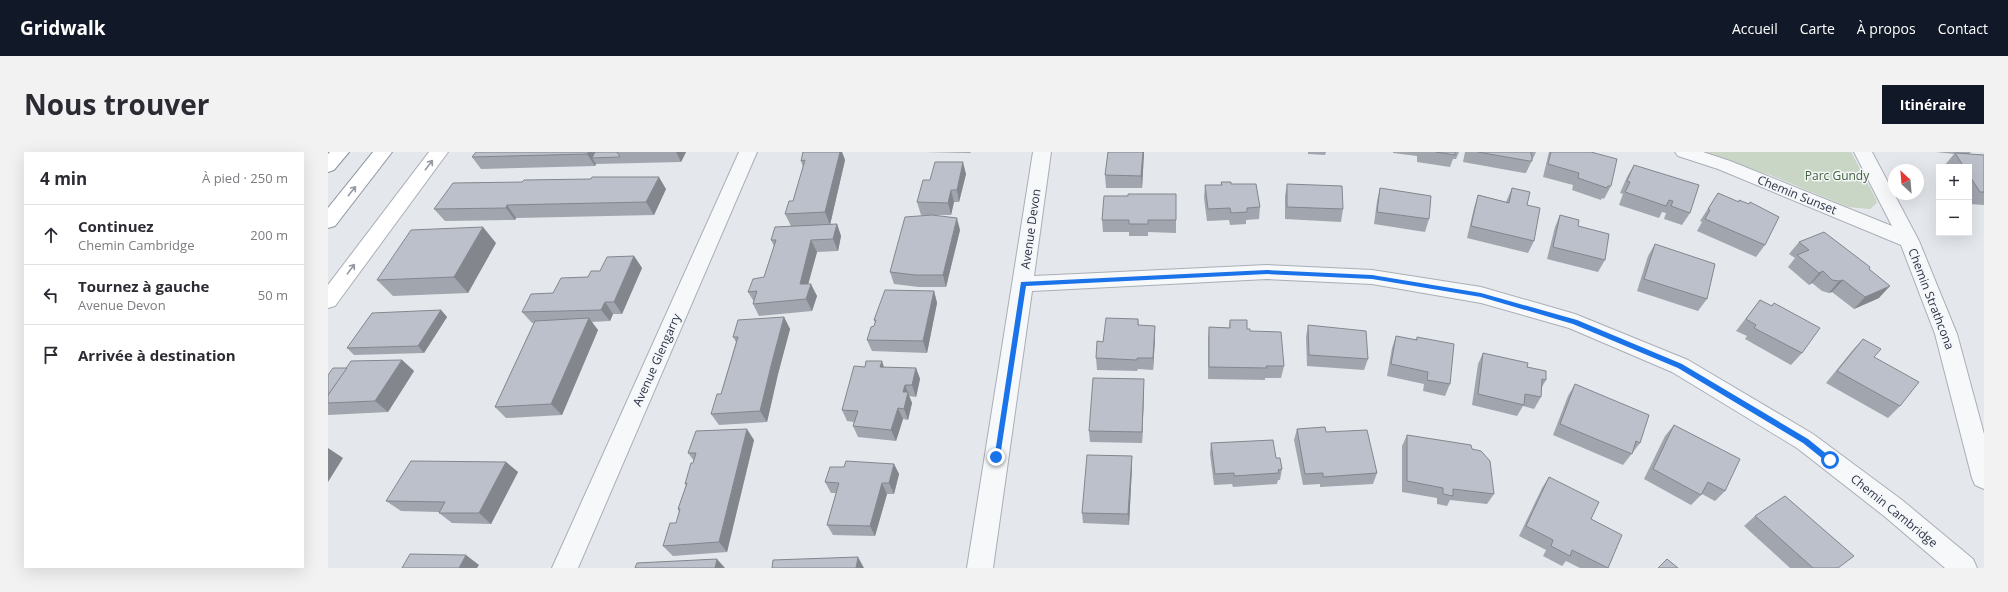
<!DOCTYPE html>
<html lang="fr">
<meta charset="utf-8">
<style>
body{margin:0;font-family:"Open Sans",sans-serif;background:#f2f2f3;color:#2b2b33}
.controls{position:absolute;right:12px;top:12px;display:grid;overflow:hidden;border-radius:0px;box-shadow:0 4px 16px #0002}
.controls button{width:36px;height:36px;display:grid;place-items:center;padding:0;border:0;border-bottom:1px solid #e1e1e2;background:#fff;color:#2b2b33;font:20px sans-serif}
.compass{position:absolute;left:1560px;top:12px;width:36px;height:36px;border-radius:50%;background:#fff;box-shadow:0 4px 16px #0002;rotate:334deg}
.stop{position:absolute;width:12px;height:12px;margin:-9px;border:3px solid #1a73e8;border-radius:50%;background:#fff}
.stop.end{background:#1a73e8;border-color:#fff;box-shadow:0 1px 4px #0008}
.list{margin:0;padding:0;list-style:none}
h2{display:flex;justify-content:space-between;align-items:center;height:52px;margin:0;padding:0 16px;font-size:17px}
h2 small{font-size:13px;font-weight:400;color:#7c7c81}
.list li{display:grid;grid-template-columns:26px 1fr auto;gap:12px;align-items:center;box-sizing:border-box;height:60px;padding:0 16px;border-top:1px solid #e1e1e2}
.list b{display:block;font-size:15px;white-space:nowrap}
.list p{margin:0;font-size:13px;white-space:nowrap;color:#7c7c81}
.list em{font-size:13px;font-style:normal;color:#7c7c81}
.icon{flex:none;width:22px;height:22px;fill:none;stroke:currentColor;stroke-width:2;stroke-linecap:round;stroke-linejoin:round}
.map{position:relative;flex:none;width:1656px;height:416px;overflow:hidden;border-radius:0px}
header{display:flex;align-items:center;gap:24px;box-sizing:border-box;height:56px;padding:0 20px;background:#111827;color:#fff}
header strong{font-size:19px}
nav{display:flex;gap:22px;margin-inline-start:auto;font-size:14px}
.intro{display:flex;align-items:center;justify-content:space-between;box-sizing:border-box;height:96px;padding:0 24px}
h1{margin:0;font-size:28px}
.button{padding:10px 18px;border-radius:0px;background:#111827;color:#fff;font-size:14px;font-weight:700}
main{display:flex;gap:24px;padding:0 24px}
aside{flex:1;background:#fff;border-radius:0px;box-shadow:0 4px 16px #0002}
.map>svg:first-child{display:block}
.green{fill:#c9d6c5}
.lines{fill:none;stroke-linecap:round;stroke-linejoin:round}
.minor-casing{stroke:#a9aeb7;stroke-width:2}
.secondary-casing{stroke:#a9aeb7;stroke-width:2}
.motorway-casing{stroke:#8b94a3;stroke-width:2}
.minor{fill:#f7f8fa;fill-rule:evenodd}
.secondary{fill:#fff;fill-rule:evenodd}
.motorway{fill:#fff;fill-rule:evenodd}
.wall{fill:#a1a5ae}
.shaded-wall{fill:#83868d}
.building{fill:#bbc0ca;stroke:#83868d}
.oneway{stroke:#959aa2}
.route{fill:#1a73e8}
.labels{text-anchor:middle;stroke-width:3;stroke-linejoin:round;paint-order:stroke}
.park-label{font-size:12px;fill:#3f6138;stroke:#f4f6f9}
.street-label{font-size:12px;fill:#2b3445;stroke:#f4f6f9}
</style>
<header>
<strong>Gridwalk</strong>
<nav><a>Accueil</a><a>Carte</a><a>À propos</a><a>Contact</a></nav>
</header>
<div class="intro"><h1>Nous trouver</h1><a class="button">Itinéraire</a></div>
<main>
<aside>
<h2>4 min<small>À pied · 250 m</small></h2>
<ul class="list">
<li><svg class="icon" aria-label="ahead" viewBox="0 0 24 24"><path d="M12 20V5M6 11l6-6 6 6"/></svg><div><b>Continuez</b><p>Chemin Cambridge</p></div><em>200 m</em></li>
<li><svg class="icon" aria-label="left" viewBox="0 0 24 24"><path d="M17 20v-9H6M10 6l-5 5 5 5"/></svg><div><b>Tournez à gauche</b><p>Avenue Devon</p></div><em>50 m</em></li>
<li><svg class="icon" aria-label="arrive" viewBox="0 0 24 24"><path d="M6 21V4h12l-3 4 3 4H6"/></svg><div><b>Arrivée à destination</b></div></li>
</ul>
</aside>
<div class="map">
<svg width="1656" height="416" viewBox="0 0 1656 416">
<rect width="100%" height="100%" fill="#e4e7ec"/>
<polygon class="green" points="1375,0 1523,0 1548,47 1549,51 1542,57 1520,55 1442,23"/>
<g class="lines">
<g class="minor-casing">
<g id="minor">
<polygon points="411,0 429,0 250,416 224,416"/>
<polygon points="705,0 723,0 706,124 939,113 1044,118 1153,135 1247,162 1360,208 1485,282 1574,348 1645,407 1649,416 1617,416 1556,364 1469,296 1344,220 1241,176 1153,151 1044,132 939,127 704,139 665,416 639,416"/>
<polygon points="1347,0 1375,0 1402,9 1564,74 1526,0 1544,0 1591,89 1629,182 1656,282 1656,337 1647,333 1644,326 1607,182 1573,93 1390,17 1350,4"/>
</g>
</g>
<g class="secondary-casing">
<polygon id="secondary" points="101,0 120,0 7,154 0,156 0,133"/>
</g>
<g class="motorway-casing">
<g id="motorway">
<polygon points="2,0 21,0 6,18 0,20 0,2"/>
<polygon points="45,0 64,0 7,74 0,76 0,56"/>
</g>
</g>
<use href="#minor" class="minor"/>
<use href="#secondary" class="secondary"/>
<use href="#motorway" class="motorway"/>
</g>
<g class="wall">
<polygon points="148,0 358,0 353,10 268,12 267,14 153,17 144,5"/>
<polygon points="475,0 514,0 517,8 502,73 509,72 513,84 510,99 489,100 480,132 489,144 484,159 431,164 425,152 426,150 420,140 436,125 446,94 443,88 463,74 457,62 465,49 475,15 473,9"/>
<polygon points="596,0 643,0 642,1"/>
<polygon points="780,0 816,0 814,36 778,36 777,23"/>
<polygon points="980,0 998,0 997,3 980,2"/>
<polygon points="1065,0 1131,0 1128,7 1125,7 1122,15 1089,10 1089,4 1065,1"/>
<polygon points="1137,0 1208,0 1198,21 1196,21 1135,10"/>
<polygon points="1221,0 1263,0 1283,34 1276,47 1274,46 1273,48 1244,38 1245,33 1215,25"/>
<polygon points="1608,0 1643,0 1641,2 1656,3 1656,53 1641,52 1641,15 1617,15 1616,14 1626,2"/>
<polygon points="1306,13 1362,61 1354,73 1336,67 1338,61 1334,60 1331,66 1291,53 1295,42 1292,41 1299,25"/>
<polygon points="638,22 631,50 626,50 623,63 593,63 589,50"/>
<polygon points="194,30 338,37 326,63 188,66 187,68 117,69 106,57"/>
<polygon points="893,30 903,32 932,55 931,67 918,68 918,72 902,73 901,68 879,69 876,46 877,33 893,33"/>
<polygon points="959,32 1015,57 1013,70 957,67 957,44"/>
<polygon points="1052,36 1101,67 1097,80 1046,72 1049,49"/>
<polygon points="1184,36 1199,53 1206,89 1200,101 1139,86 1146,56 1150,43 1178,50"/>
<polygon points="1390,41 1437,93 1428,105 1369,79 1374,70 1372,69"/>
<polygon points="848,42 848,81 820,80 820,84 801,84 801,80 775,80 774,68 800,44"/>
<polygon points="1232,63 1250,74 1277,108 1270,120 1219,107 1227,75"/>
<polygon points="632,78 618,135 591,135 566,132 562,120"/>
<polygon points="1471,90 1541,117 1551,146 1526,157 1504,140 1501,141 1494,139 1484,131 1481,133 1460,115 1467,106 1461,102"/>
<polygon points="168,91 140,141 65,144 49,128"/>
<polygon points="1327,92 1379,147 1370,159 1309,139 1320,104"/>
<polygon points="306,104 314,116 294,162 285,162 282,169 263,170 270,178 234,263 178,266 167,255 206,171 204,171 194,160 225,141 272,119"/>
<polygon points="606,139 609,151 599,201 544,199 539,188 546,174 547,171 546,168"/>
<polygon points="1432,148 1443,154 1446,151 1474,201 1463,213 1417,187 1419,184 1408,179"/>
<polygon points="113,158 119,165 96,201 26,203 19,196"/>
<polygon points="456,165 462,177 450,222 439,270 391,273 383,262 393,242 408,190 405,185"/>
<polygon points="810,167 811,174 827,186 825,218 810,217 809,219 769,218 768,206 775,190"/>
<polygon points="902,168 919,177 922,179 956,214 953,226 937,226 937,228 880,227 880,187 881,175 901,176"/>
<polygon points="980,173 1040,207 1036,218 979,214 978,185"/>
<polygon points="1068,184 1088,188 1089,185 1122,232 1117,244 1095,239 1096,232 1059,224 1064,196"/>
<polygon points="1535,187 1546,205 1572,254 1560,266 1498,231 1524,199"/>
<polygon points="1155,201 1199,215 1218,228 1214,235 1213,245 1206,257 1195,254 1189,264 1144,253 1150,212"/>
<polygon points="74,208 86,219 60,260 0,263 0,223 19,216"/>
<polygon points="556,215 588,216 592,227 588,245 581,244 584,251 580,268 575,267 568,289 530,285 525,274 526,270 519,269 514,258"/>
<polygon points="1247,232 1312,291 1295,313 1225,283 1240,244"/>
<polygon points="816,239 814,291 762,290 761,279"/>
<polygon points="1346,273 1397,339 1387,349 1374,342 1363,353 1316,327 1337,284"/>
<polygon points="969,277 998,280 1049,321 1045,332 992,335 992,332 975,333 966,288"/>
<polygon points="1079,283 1144,297 1166,342 1159,352 1122,348 1119,354 1109,352 1109,346 1074,340 1074,294"/>
<polygon points="426,288 399,400 345,404 335,394 348,371 351,360 350,357 358,333 357,332 366,309 360,301"/>
<polygon points="883,291 948,306 954,317 952,328 950,328 949,332 905,335 904,332 886,333 882,302"/>
<polygon points="804,304 804,315 801,373 755,371 754,361"/>
<polygon points="178,310 190,320 163,372 124,371 111,361 111,360 73,359 58,349"/>
<polygon points="566,312 571,322 566,342 559,342 547,384 505,383 499,373 508,341 503,341 497,330 516,315"/>
<polygon points="1221,325 1263,367 1280,416 1252,416 1238,409 1234,414 1215,404 1218,398 1191,384 1214,336"/>
<polygon points="1427,364 1510,416 1462,416 1416,374"/>
</g>
<g class="shaded-wall">
<polygon points="261,0 275,0 264,6 268,12 267,14 259,2"/>
<polygon points="348,0 358,0 353,10"/>
<polygon points="512,0 514,0 517,8 502,73 497,60"/>
<polygon points="815,0 816,0 814,36 813,24"/>
<polygon points="635,10 638,22 631,50 629,38"/>
<polygon points="331,25 338,37 326,63 318,50"/>
<polygon points="623,38 626,50 623,63 620,51"/>
<polygon points="179,53 188,66 187,68 178,56"/>
<polygon points="629,66 632,78 618,135 615,123"/>
<polygon points="509,72 513,84 510,99 505,87"/>
<polygon points="155,75 168,91 140,141 126,125"/>
<polygon points="483,88 489,100 477,144 472,132"/>
<polygon points="306,104 314,116 294,162 286,150"/>
<polygon points="1495,119 1484,131 1481,133 1491,121"/>
<polygon points="1515,128 1504,140 1501,141 1511,129"/>
<polygon points="483,132 489,144 484,159 478,147"/>
<polygon points="1562,134 1551,146 1526,157 1537,145"/>
<polygon points="606,139 609,151 599,201 595,189"/>
<polygon points="277,150 285,162 282,169 273,158"/>
<polygon points="113,158 119,165 96,201 90,194"/>
<polygon points="456,165 462,177 450,222 439,270 432,259 444,210"/>
<polygon points="261,166 270,178 234,263 223,252"/>
<polygon points="827,174 827,186 825,218 825,206"/>
<polygon points="74,208 86,219 60,260 47,249"/>
<polygon points="554,209 558,221 552,215"/>
<polygon points="588,216 592,227 588,245 584,233"/>
<polygon points="816,227 816,239 814,291 814,280"/>
<polygon points="577,233 584,251 580,268 576,257 575,240"/>
<polygon points="570,256 575,267 568,289 563,278"/>
<polygon points="419,277 426,288 399,400 391,390"/>
<polygon points="0,296 15,306 0,330"/>
<polygon points="804,304 804,315 801,373 800,362"/>
<polygon points="178,310 190,320 163,372 151,361"/>
<polygon points="566,312 571,322 566,342 561,331"/>
<polygon points="554,331 559,342 547,384 542,374"/>
<polygon points="138,403 151,413 149,416 131,416"/>
<polygon points="530,405 536,416 528,416"/>
<polygon points="389,407 397,416 387,416"/>
</g>
<g class="building">
<polygon points="148,0 261,0 259,2 144,5"/>
<polygon points="267,0 289,0 292,5 264,6"/>
<polygon points="475,0 512,0 497,60 457,62 461,49 465,49 477,8 473,9"/>
<polygon points="780,0 815,0 813,24 777,23"/>
<polygon points="1108,0 1127,0 1127,3"/>
<polygon points="1150,0 1203,0 1203,3 1204,4 1204,9 1201,9"/>
<polygon points="1223,0 1263,0 1289,7 1283,34 1280,34 1279,36 1250,26 1251,21 1220,12"/>
<polygon points="1627,1 1656,3 1656,40 1652,40 1641,23 1641,15 1636,15"/>
<polygon points="607,10 635,10 629,38 623,38 620,51 589,50 595,28 602,28"/>
<polygon points="1306,13 1371,33 1362,61 1343,54 1345,49 1341,48 1338,54 1297,40 1302,30 1299,29"/>
<polygon points="264,25 331,25 318,50 179,53 178,56 106,57 125,31 194,30 196,28 263,27"/>
<polygon points="893,30 903,30 903,32 928,32 932,55 919,56 919,60 903,61 902,56 880,57 877,33 894,33"/>
<polygon points="959,32 1014,34 1015,57 959,55"/>
<polygon points="1052,36 1103,44 1101,67 1049,60"/>
<polygon points="1184,36 1202,40 1199,53 1212,56 1206,89 1143,74 1150,43 1181,51"/>
<polygon points="1390,41 1411,50 1411,48 1421,52 1422,50 1451,65 1437,93 1377,67 1382,58 1380,57"/>
<polygon points="800,42 848,42 848,68 820,68 820,72 801,72 801,68 774,68 776,44 800,44"/>
<polygon points="604,63 629,66 615,123 587,123 562,120 577,65"/>
<polygon points="1232,63 1251,68 1250,74 1281,82 1277,108 1225,95"/>
<polygon points="509,72 505,87 483,88 472,132 483,132 478,147 425,152 429,139 420,140 425,127 436,125 448,88 443,88 447,75"/>
<polygon points="155,75 126,125 49,128 83,78"/>
<polygon points="1496,80 1542,115 1541,117 1562,134 1537,145 1515,128 1511,129 1504,128 1495,119 1491,121 1469,103 1481,98 1471,90"/>
<polygon points="1327,92 1387,112 1379,147 1316,127"/>
<polygon points="306,104 286,150 277,150 273,158 194,160 203,142 225,141 233,126 260,125 263,119 272,119 279,105"/>
<polygon points="557,138 606,139 595,189 539,188 543,175 546,174 548,168 546,168"/>
<polygon points="1432,148 1444,154 1446,151 1492,176 1474,201 1426,176 1428,173 1418,167"/>
<polygon points="113,158 90,194 19,196 44,161"/>
<polygon points="456,165 444,210 432,259 383,262 389,242 393,242 402,212 410,185 405,185 410,168"/>
<polygon points="261,166 223,252 167,255 207,169"/>
<polygon points="778,166 810,167 810,173 827,174 825,206 809,206 809,208 768,206 769,189 775,190"/>
<polygon points="902,168 919,168 919,177 922,177 922,179 953,180 956,214 938,214 939,216 881,215 881,175 902,176"/>
<polygon points="980,173 1038,179 1040,207 981,203"/>
<polygon points="1068,184 1089,188 1089,185 1126,192 1122,232 1099,228 1100,220 1063,212"/>
<polygon points="1535,187 1553,197 1546,205 1591,230 1572,254 1509,219"/>
<polygon points="1155,201 1200,211 1199,215 1218,219 1218,228 1214,227 1213,245 1197,242 1196,253 1150,242"/>
<polygon points="74,208 47,249 0,251 0,243 23,209"/>
<polygon points="538,209 554,209 552,215 588,216 584,233 577,233 575,240 580,240 576,257 570,256 563,278 525,274 530,259 514,258 526,214 537,215"/>
<polygon points="5,216 19,216 0,243 0,223"/>
<polygon points="765,226 816,227 814,280 761,279"/>
<polygon points="1247,232 1321,263 1312,291 1308,289 1304,302 1232,272"/>
<polygon points="1346,273 1412,307 1397,339 1380,330 1373,343 1325,317"/>
<polygon points="997,275 998,280 1039,278 1049,321 995,325 995,321 977,322 969,277"/>
<polygon points="419,277 391,390 335,394 342,371 348,371 352,357 350,357 358,334 359,331 357,332 363,311 365,311 368,301 360,301 368,279"/>
<polygon points="1079,283 1143,293 1144,297 1153,299 1162,309 1166,342 1125,337 1125,344 1115,342 1115,336 1079,329"/>
<polygon points="945,288 948,306 952,306 954,317 950,318 951,321 906,324 906,321 887,322 883,291"/>
<polygon points="759,303 804,304 800,362 754,361"/>
<polygon points="83,309 178,310 151,361 111,361 117,350 58,349"/>
<polygon points="518,309 566,312 561,331 554,331 542,374 499,373 511,331 497,330 502,315 516,315"/>
<polygon points="1221,325 1271,350 1263,367 1294,383 1280,416 1244,398 1242,404 1223,394 1225,388 1198,374"/>
<polygon points="1457,344 1526,404 1510,416 1485,416 1427,364"/>
<polygon points="82,402 138,403 131,416 74,416"/>
<polygon points="530,405 528,416 444,416 445,408"/>
<polygon points="389,407 387,416 307,416 309,411"/>
<polygon points="1339,407 1350,416 1330,416"/>
</g>
<defs><path id="oneway-shaft" d="M-6 0H5M1.5-3L5.5 0L1.5 3" fill="none" stroke-width="1.6" stroke-linecap="round" stroke-linejoin="round"/></defs>
<g class="oneway">
<use href="#oneway-shaft" transform="translate(101 13) rotate(-53)"/>
<use href="#oneway-shaft" transform="translate(24 39) rotate(-51)"/>
<use href="#oneway-shaft" transform="translate(23 117) rotate(-53)"/>
</g>
<polygon class="route" points="939,118 1044,123 1153,141 1249,168 1354,212 1480,287 1506,308 1505,311 1500,311 1475,291 1350,216 1245,172 1153,145 1044,127 939,122 698,134 672,305 671,308 666,308 693,130"/>
<g class="labels">
<g class="park-label">
<text x="1509" y="28">Parc Gundy</text>
</g>
<g class="street-label">
<text transform="translate(1469 43) rotate(22)" y="4">Chemin Sunset</text>
<text transform="translate(703 77) rotate(-82)" y="4">Avenue Devon</text>
<text transform="translate(1603 147) rotate(69)" y="4">Chemin Strathcona</text>
<text transform="translate(329 208) rotate(-66)" y="4">Avenue Glengarry</text>
<text transform="translate(1566 359) rotate(39)" y="4">Chemin Cambridge</text>
</g>
</g>
</svg>
<div class="controls">
<button>+</button>
<button>−</button>
</div>
<svg class="compass" viewBox="-18 -18 36 36"><path d="M0-13l5 13h-10z" fill="#e53935"/><path d="M0 13l5-13h-10z" fill="#7c7c81"/></svg>
<div class="stop" style="left:1502px;top:308px"></div>
<div class="stop end" style="left:668px;top:305px"></div>
</div>
</main>
